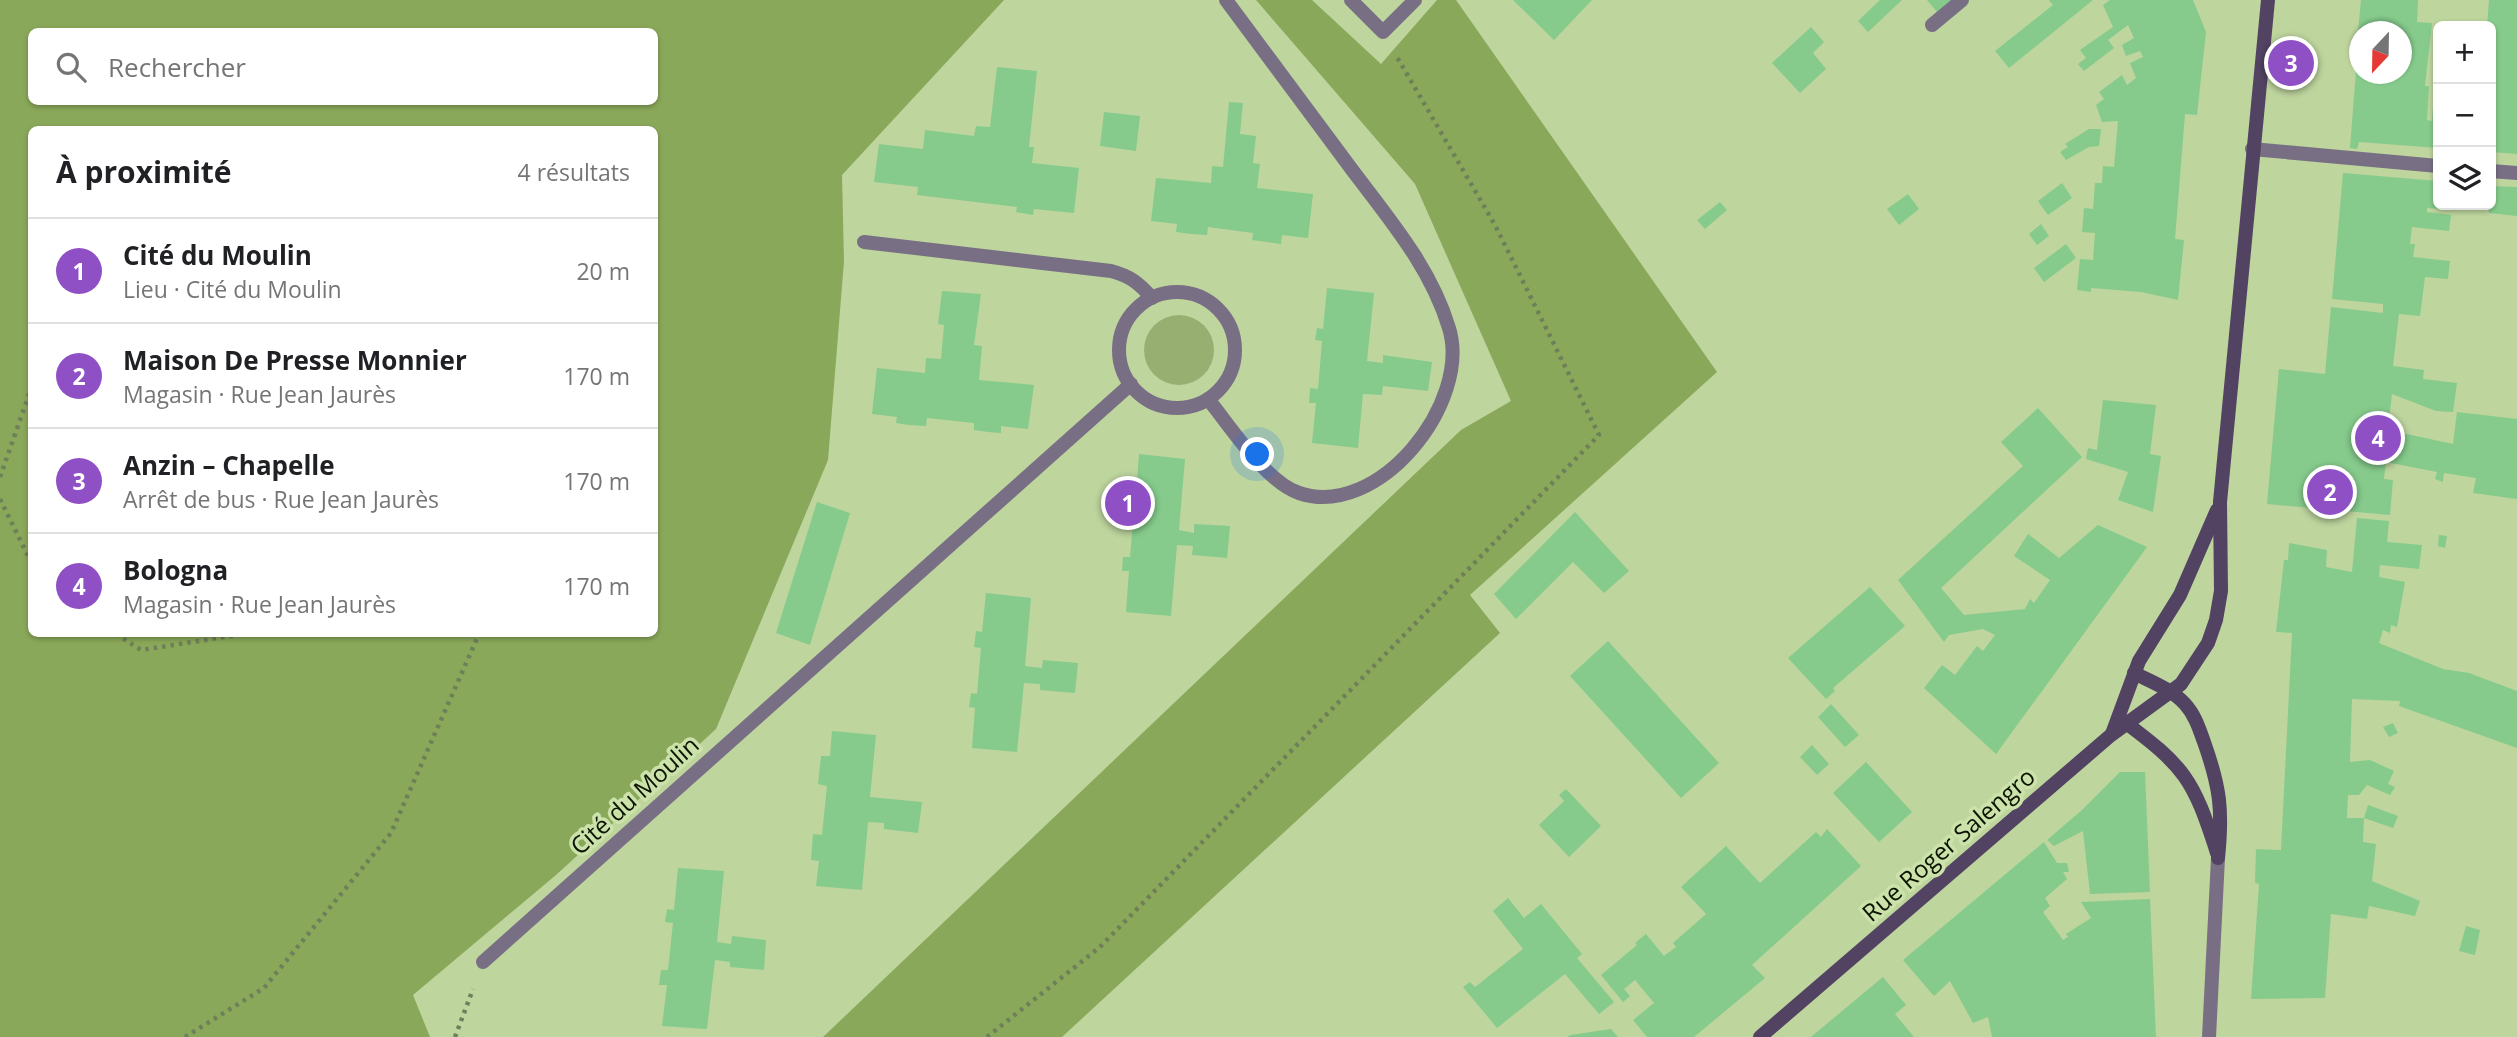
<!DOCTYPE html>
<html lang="fr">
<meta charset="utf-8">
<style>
body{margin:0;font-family:"Open Sans",sans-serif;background:#f2f2f2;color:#202124}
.controls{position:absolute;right:21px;top:21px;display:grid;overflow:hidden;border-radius:10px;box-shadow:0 2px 5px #0004}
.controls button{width:63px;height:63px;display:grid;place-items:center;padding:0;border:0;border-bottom:2px solid #e0e0e0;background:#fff;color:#202124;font:35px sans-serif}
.compass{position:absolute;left:2349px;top:21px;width:63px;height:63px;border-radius:50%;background:#fff;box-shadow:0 2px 5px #0004;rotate:202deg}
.you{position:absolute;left:1258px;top:455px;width:24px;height:24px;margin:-18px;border:5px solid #fff;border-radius:50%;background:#1a73e8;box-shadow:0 0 0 10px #1a73e833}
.badge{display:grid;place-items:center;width:46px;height:46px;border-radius:50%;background:#8f50c5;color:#fff;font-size:23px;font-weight:700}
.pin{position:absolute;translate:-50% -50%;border:4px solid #fff;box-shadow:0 2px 7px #0006}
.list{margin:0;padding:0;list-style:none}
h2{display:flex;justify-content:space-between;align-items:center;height:91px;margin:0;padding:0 28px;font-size:30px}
h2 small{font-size:23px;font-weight:400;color:#757577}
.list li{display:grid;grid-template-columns:46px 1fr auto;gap:21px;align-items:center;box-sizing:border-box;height:105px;padding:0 28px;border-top:2px solid #e0e0e0}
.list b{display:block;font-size:26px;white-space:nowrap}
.list p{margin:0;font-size:23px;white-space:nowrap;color:#757577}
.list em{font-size:23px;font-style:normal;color:#757577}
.icon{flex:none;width:38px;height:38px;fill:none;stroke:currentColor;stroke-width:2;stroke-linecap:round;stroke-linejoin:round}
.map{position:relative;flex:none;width:2517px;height:1037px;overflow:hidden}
.search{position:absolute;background:#fff;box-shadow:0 2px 5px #0004;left:28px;top:28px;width:630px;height:77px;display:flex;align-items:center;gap:18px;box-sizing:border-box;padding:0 24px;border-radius:10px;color:#757577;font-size:26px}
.panel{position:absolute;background:#fff;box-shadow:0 2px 5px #0004;left:28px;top:126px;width:630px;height:511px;border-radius:10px}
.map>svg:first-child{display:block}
.green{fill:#97b072}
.forest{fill:#8aa859;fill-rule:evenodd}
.building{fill:#86cb8c}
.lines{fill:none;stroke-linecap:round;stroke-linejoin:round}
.path{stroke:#6f7f59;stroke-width:4.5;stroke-dasharray:3.5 5;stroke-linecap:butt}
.lane{stroke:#796f84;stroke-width:14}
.street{stroke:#796f84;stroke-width:14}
.secondary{stroke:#524362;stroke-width:14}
.labels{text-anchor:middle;stroke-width:7;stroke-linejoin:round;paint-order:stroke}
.street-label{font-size:24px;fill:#0d1402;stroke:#cbe2ab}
</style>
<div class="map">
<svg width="2517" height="1037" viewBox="0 0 2517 1037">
<rect width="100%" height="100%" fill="#bed59e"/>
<circle class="green" cx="1179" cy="350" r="35"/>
<g class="forest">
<path d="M0 0H1004L842 175 844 261 828 460 716 729 556 875 413 995 430 1037H0ZM32 32H654V102H32ZM32 130H654V634H32Z"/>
<polygon points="1256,0 1312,0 1381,64 1437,0 1456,0 1717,372 1470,595 1500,633 1062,1037 823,1037 1461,430 1511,401 1415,184"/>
</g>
<g class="building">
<polygon points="1513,0 1592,0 1554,40"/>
<polygon points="1880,0 1902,0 1868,32 1858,21"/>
<polygon points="1927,0 1952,0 1937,12"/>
<polygon points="2049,0 2093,0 2009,68 1995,51 2053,5"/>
<polygon points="2110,0 2193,0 2206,32 2197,115 2185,114 2175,239 2184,240 2178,300 2141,292 2091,288 2091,292 2077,290 2080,259 2093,260 2095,233 2082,232 2084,208 2093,209 2095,183 2102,183 2103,166 2114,167 2118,121 2102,122 2096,105 2104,99 2099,92 2122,75 2127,85 2136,78 2130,63 2143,57 2140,51 2126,56 2122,45 2134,38 2128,25 2108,40 2114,48 2084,71 2078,64 2086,58 2080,50 2113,27 2103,5"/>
<polygon points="2361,0 2418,0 2417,22 2432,23 2425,86 2429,86 2427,120 2432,121 2433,105 2438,106 2438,148 2359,142 2357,149 2350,148 2358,45 2360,45 2360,74 2402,74 2402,32 2358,32"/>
<polygon points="2489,0 2517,0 2517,154 2491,152 2491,26 2487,26"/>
<polygon points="1811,27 1824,42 1813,53 1826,69 1800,93 1772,63"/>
<polygon points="997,67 1037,71 1029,147 1034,147 1032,163 1079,168 1074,213 1034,209 1033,215 1016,212 1017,207 917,195 918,187 874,182 879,144 923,149 925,130 974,136 976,126 990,127"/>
<polygon points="1229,102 1243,103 1240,134 1256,136 1253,163 1260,164 1257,188 1313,194 1308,238 1282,235 1281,244 1267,242 1252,240 1253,233 1208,227 1207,235 1191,234 1176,232 1177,224 1151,221 1156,178 1211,183 1212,166 1223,167"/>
<polygon points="1104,112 1140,116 1136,151 1100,146"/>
<polygon points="2089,129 2101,129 2099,146 2089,147 2066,160 2060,152 2068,147 2065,144"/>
<polygon points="2343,173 2438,181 2438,205 2452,205 2454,210 2427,208 2427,212 2451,215 2449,231 2412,227 2410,244 2415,244 2413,257 2450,261 2448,279 2425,277 2420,316 2399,314 2393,366 2424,370 2423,379 2457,383 2453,412 2436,411 2392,394 2388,430 2453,444 2457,412 2517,419 2517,499 2473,493 2476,478 2444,473 2443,482 2435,479 2437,472 2386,462 2384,479 2393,480 2390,515 2267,504 2279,369 2325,374 2331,307 2383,313 2383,304 2332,299"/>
<polygon points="2062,183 2072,198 2048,215 2038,201"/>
<polygon points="2491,186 2517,187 2517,216 2489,213 2487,205 2491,205"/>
<polygon points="1908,194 1919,209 1899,225 1887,209"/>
<polygon points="1720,202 1727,210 1705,229 1697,220"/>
<polygon points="2041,224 2049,236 2037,245 2029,234"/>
<polygon points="2066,244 2076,258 2044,282 2034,268"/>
<polygon points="1327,288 1374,293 1367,361 1383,363 1383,355 1432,362 1428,391 1383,386 1382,395 1363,394 1358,448 1312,443 1316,403 1309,403 1310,388 1318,389 1322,341 1315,340 1317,328 1323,329"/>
<polygon points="942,291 981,294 974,345 982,346 979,380 1034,385 1028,429 1001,426 1001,433 988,432 974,430 974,423 927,418 926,426 909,425 896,423 897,417 872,414 877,368 925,373 926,358 941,359 944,325 938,324"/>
<polygon points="2103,400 2156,405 2150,454 2161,456 2153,512 2118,500 2128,472 2086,459 2088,448 2097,450"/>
<polygon points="2038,408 2082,457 1941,588 1964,615 2025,609 2030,599 2034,603 2050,580 2014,556 2028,534 2059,558 2098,525 2147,547 1996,754 1924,688 1942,665 1955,675 1977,646 1983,651 1995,635 1983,629 1949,635 1944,642 1898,580 2023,466 2001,442"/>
<polygon points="1139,454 1185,459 1179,530 1194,533 1194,524 1230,526 1227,558 1192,555 1193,546 1177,545 1171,616 1126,612 1129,571 1122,571 1123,557 1130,557 1134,510 1127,510 1128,494 1136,494"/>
<polygon points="817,502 850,513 810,645 776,633"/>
<polygon points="1575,512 1629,571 1604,593 1573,562 1516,619 1494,594"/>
<polygon points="2357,518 2389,521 2387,542 2422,545 2419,569 2380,565 2379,577 2405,582 2397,627 2391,625 2390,633 2383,630 2379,643 2443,669 2469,673 2517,691 2517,748 2399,706 2400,701 2352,699 2350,762 2370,760 2394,771 2388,784 2395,787 2390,795 2367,785 2359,795 2348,795 2347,818 2364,818 2363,842 2376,844 2372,881 2420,901 2415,916 2369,906 2367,919 2331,914 2325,998 2251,999 2259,884 2255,883 2256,849 2281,850 2292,633 2276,632 2284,560 2288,560 2289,543 2327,550 2326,567 2352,572"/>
<polygon points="2439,535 2447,536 2445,548 2438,546"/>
<polygon points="1870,587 1905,626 1833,688 1835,691 1826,699 1788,658"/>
<polygon points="986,593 1031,598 1025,666 1042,668 1043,660 1078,663 1075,693 1040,690 1040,684 1024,683 1017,752 972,748 975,708 969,707 971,693 977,694 981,648 974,647 976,631 982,632"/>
<polygon points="1608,641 1719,763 1681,798 1570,676"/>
<polygon points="1831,704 1859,735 1845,747 1818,717"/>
<polygon points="2393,723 2398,733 2389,737 2383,727"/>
<polygon points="832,731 876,735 870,797 922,802 918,833 884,829 884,823 868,822 862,890 816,886 819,861 811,860 813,834 822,835 827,786 818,784 821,756 830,756"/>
<polygon points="1812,745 1829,764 1817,775 1800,757"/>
<polygon points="1866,762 1912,812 1879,842 1833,793"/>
<polygon points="2120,772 2145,772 2150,892 2090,894 2083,831 2054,846 2047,840 2082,810"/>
<polygon points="1566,789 1601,826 1569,857 1539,825 1564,801 1559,795"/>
<polygon points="2368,805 2398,816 2393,828 2364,818"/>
<polygon points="1827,829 1861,866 1752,965 1765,978 1694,1037 1647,1037 1633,1020 1654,1003 1635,980 1624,989 1630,996 1623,1002 1601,975 1637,945 1635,943 1646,934 1664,956 1676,947 1673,943 1706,914 1681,887 1726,846 1760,883 1816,832 1821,837"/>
<polygon points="2044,842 2057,863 2067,863 2069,872 2063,872 2067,879 2045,898 2050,906 2043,912 2063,940 2068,937 2066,934 2091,918 2081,902 2150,899 2156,1037 1992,1037 1988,1017 1973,1023 1950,981 1934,996 1903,960"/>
<polygon points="678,868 724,871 717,942 731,944 732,936 766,940 764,970 730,967 730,962 715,960 707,1029 662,1026 667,985 659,985 661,970 668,970 673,923 665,922 667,909 674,910"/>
<polygon points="1508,898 1524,918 1541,904 1582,954 1577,958 1614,1002 1599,1014 1565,974 1497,1028 1463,987 1470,982 1475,987 1523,949 1493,911"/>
<polygon points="2466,926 2480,930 2475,955 2459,951"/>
<polygon points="1883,977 1906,1005 1895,1014 1914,1037 1811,1037"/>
<polygon points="1611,1029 1618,1037 1567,1037 1570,1035"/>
</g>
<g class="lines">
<g class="path">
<polyline points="0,477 32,386"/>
<polyline points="0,499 32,564"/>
<polyline points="116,634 141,650 244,634"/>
<polyline points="185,1037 264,988 391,833 479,634"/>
<polyline points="455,1037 473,989"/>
<polyline points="987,1037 1100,947 1599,435 1495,225 1397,57"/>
</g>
<g class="lane">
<polyline points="1932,25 1962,0"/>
<polyline points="2252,149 2438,166"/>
<polyline points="2491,171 2517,173"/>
</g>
<g class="street">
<polyline points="1351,0 1383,32 1415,0"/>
<path d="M864 242 1111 271C1130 276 1139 283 1152 298"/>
<circle cx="1177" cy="350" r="58"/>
<path d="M1208 399C1230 426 1266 482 1299 493 1378 520 1472 403 1449 328 1431 268 1390 220 1353 171 1310 114 1268 57 1226 0"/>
<polyline points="483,962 1131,384"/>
<polyline points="2209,1037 2218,858"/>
</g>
<g class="secondary">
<path d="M2134 673C2152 682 2171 689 2185 704 2195 715 2199 728 2204 742 2220 787 2223 810 2218 858"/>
<path d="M2122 720C2185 767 2193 778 2217 853"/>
<polyline points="2112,734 2139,661 2180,595 2217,510"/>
<polyline points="1760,1037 2111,735 2181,684 2208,643 2216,620 2221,591 2220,502 2268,0"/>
</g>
</g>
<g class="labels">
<g class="street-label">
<text transform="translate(635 796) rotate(-42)" y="8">Cité du Moulin</text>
<text transform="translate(1949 845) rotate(-41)" y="8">Rue Roger Salengro</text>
</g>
</g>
</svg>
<div class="controls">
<button>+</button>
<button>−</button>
<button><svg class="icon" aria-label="layers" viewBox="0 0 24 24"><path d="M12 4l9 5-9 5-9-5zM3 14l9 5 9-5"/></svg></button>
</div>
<svg class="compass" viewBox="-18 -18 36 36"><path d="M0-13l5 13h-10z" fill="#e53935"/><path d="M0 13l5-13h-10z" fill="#757577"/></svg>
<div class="you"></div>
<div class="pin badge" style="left:1128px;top:503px">1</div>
<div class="pin badge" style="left:2330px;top:492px">2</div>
<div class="pin badge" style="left:2291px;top:63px">3</div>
<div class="pin badge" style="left:2378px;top:438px">4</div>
<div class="search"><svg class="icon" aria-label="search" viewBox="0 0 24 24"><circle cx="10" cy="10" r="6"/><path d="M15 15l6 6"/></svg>Rechercher</div>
<section class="panel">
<h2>À proximité<small>4 résultats</small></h2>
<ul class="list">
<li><span class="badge">1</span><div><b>Cité du Moulin</b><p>Lieu · Cité du Moulin</p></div><em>20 m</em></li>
<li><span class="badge">2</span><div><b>Maison De Presse Monnier</b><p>Magasin · Rue Jean Jaurès</p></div><em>170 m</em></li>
<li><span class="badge">3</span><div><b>Anzin – Chapelle</b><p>Arrêt de bus · Rue Jean Jaurès</p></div><em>170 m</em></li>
<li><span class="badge">4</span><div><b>Bologna</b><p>Magasin · Rue Jean Jaurès</p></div><em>170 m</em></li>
</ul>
</section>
</div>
